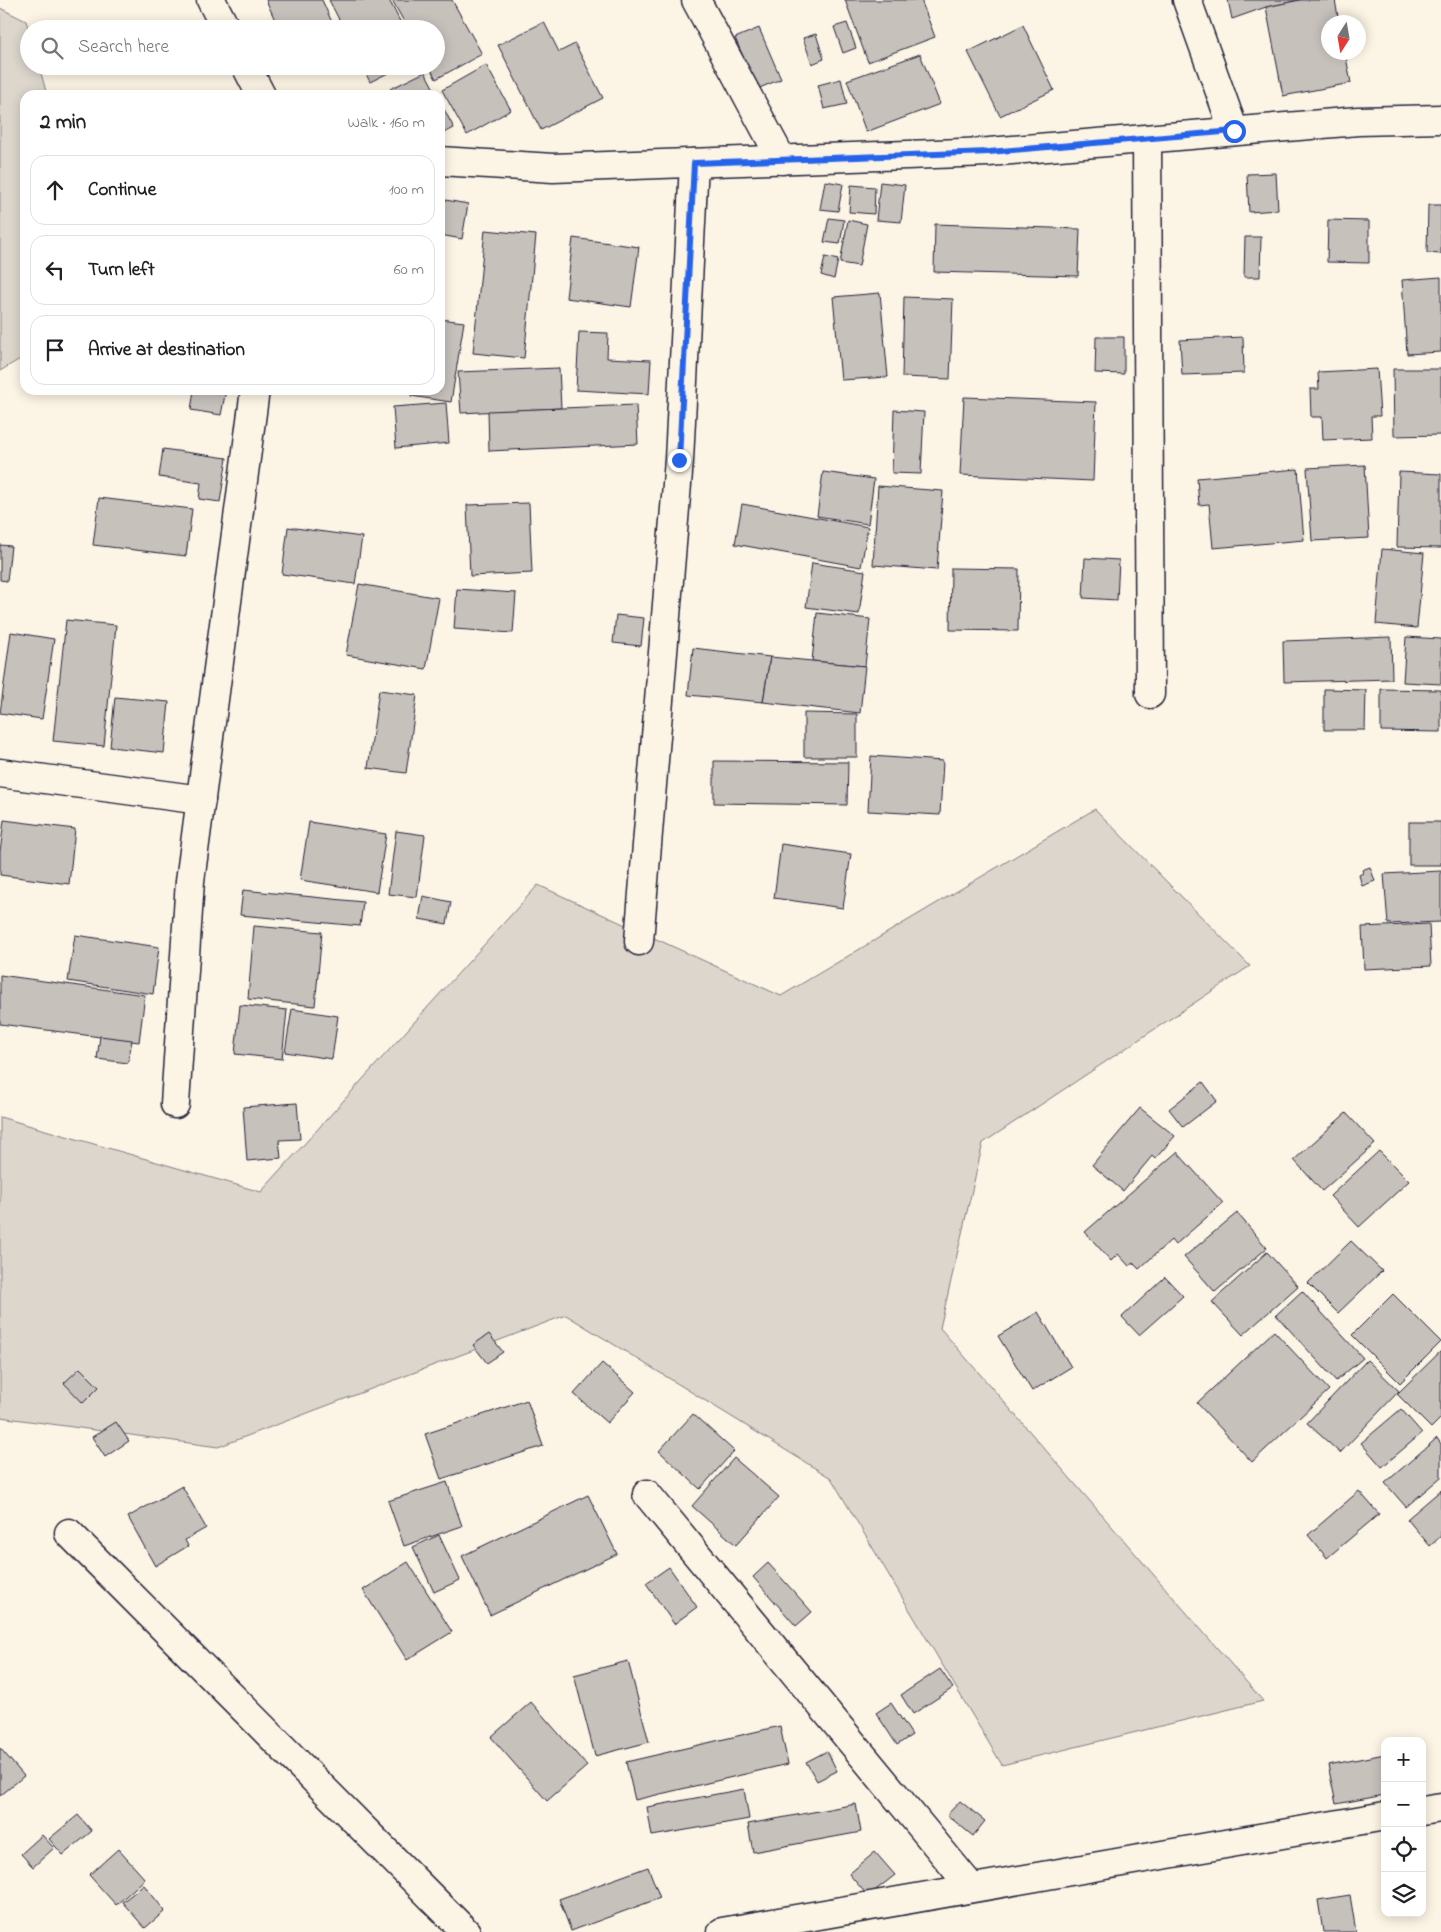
<!DOCTYPE html>
<meta charset="utf-8">
<style>
body{margin:0;font-family:"Indie Flower",sans-serif;background:#f6f6f6;color:#202124}
.controls{position:absolute;right:15px;bottom:15px;display:grid;overflow:hidden;border-radius:10px;box-shadow:0 2px 12px #0003}
.controls button{width:45px;height:45px;display:grid;place-items:center;padding:0;border:0;border-bottom:1px solid #e0e0e0;background:#fff;color:#202124;font:25px sans-serif}
.compass{position:absolute;left:1321px;top:15px;width:45px;height:45px;border-radius:50%;background:#fff;box-shadow:0 2px 12px #0003;rotate:191deg}
.stop{position:absolute;width:15px;height:15px;margin:-11px;border:4px solid #2563eb;border-radius:50%;background:#fff}
.stop.end{background:#2563eb;border-color:#fff;box-shadow:0 1px 5px #0008}
.list{margin:0;padding:0;list-style:none}
h2{display:flex;justify-content:space-between;align-items:center;height:65px;margin:0;padding:0 20px;font-size:21px}
h2 small{font-size:16px;font-weight:400;color:#757577}
.list li{display:grid;grid-template-columns:32px 1fr auto;gap:15px;align-items:center;box-sizing:border-box;height:70px;margin:0 10px 10px;padding:0 10px;border:1px solid #e0e0e0;border-radius:15px}
.list b{display:block;font-size:19px;white-space:nowrap}
.list em{font-size:16px;font-style:normal;color:#757577}
.icon{flex:none;width:28px;height:28px;fill:none;stroke:currentColor;stroke-width:2;stroke-linecap:round;stroke-linejoin:round}
.map{position:relative;flex:none;width:1441px;height:1932px;overflow:hidden}
.search{position:absolute;background:#fff;box-shadow:0 2px 12px #0003;left:20px;top:20px;width:425px;height:55px;display:flex;align-items:center;gap:12px;box-sizing:border-box;padding:0 18px;border-radius:28px;color:#757577;font-size:19px}
.panel{position:absolute;background:#fff;box-shadow:0 2px 12px #0003;left:20px;top:90px;width:425px;height:305px;border-radius:15px}
.map>svg:first-child{display:block}
.green{fill:#dcd6cc;stroke:#7f7c84}
.building{fill:#c6c1bb;stroke:#22223b}
.lines{fill:none;stroke-linecap:round;stroke-linejoin:round}
.minor-casing{stroke:#22223b;stroke-width:31}
.minor{stroke:#fcf5e5;stroke-width:28}
.route{stroke:#2563eb;stroke-width:6}
</style>
<div class="map">
<svg width="1441" height="1932" viewBox="0 0 1441 1932">
<rect width="100%" height="100%" fill="#fcf5e5"/>
<filter id="ink" filterUnits="userSpaceOnUse"><feTurbulence type="fractalNoise" baseFrequency=".02" numOctaves="2"/><feDisplacementMap in="SourceGraphic" scale="10" xChannelSelector="R" yChannelSelector="G"/><feConvolveMatrix kernelMatrix="1 2 1 2 8 2 1 2 1" color-interpolation-filters="sRGB"/></filter>
<g filter="url(#ink)">
<g class="green">
<polygon points="0,8 26,21 29,30 29,66 39,66 47,95 25,95 25,356 0,371"/>
<polygon points="1095,809 1250,966 983,1143 940,1328 1263,1701 1002,1765 831,1478 566,1315 218,1447 0,1417 0,1117 261,1192 538,885 781,996"/>
</g>
<g class="building">
<polygon points="266,0 322,0 335,29 279,29"/>
<polygon points="329,0 389,0 404,29 344,29"/>
<polygon points="392,0 452,0 482,54 436,79 429,66 436,66 436,29 408,29"/>
<polygon points="845,0 921,0 935,37 868,62"/>
<polygon points="1228,0 1301,0 1266,7 1232,19"/>
<polygon points="1300,0 1335,0 1339,22 1328,22 1328,52 1345,52 1351,83 1283,96 1266,7"/>
<polygon points="544,22 559,52 575,44 603,98 541,130 498,45"/>
<polygon points="847,23 856,48 843,53 834,27"/>
<polygon points="1023,25 1054,90 1000,116 968,52"/>
<polygon points="759,28 781,79 757,89 735,38"/>
<polygon points="816,34 824,59 812,64 803,38"/>
<polygon points="920,54 940,104 866,132 847,80"/>
<polygon points="486,65 511,110 467,135 442,90"/>
<polygon points="362,66 402,66 370,82"/>
<polygon points="425,72 437,95 393,95 390,89"/>
<polygon points="841,79 847,104 824,109 818,85"/>
<polygon points="440,102 454,128 440,135"/>
<polygon points="1276,173 1278,210 1249,212 1247,174"/>
<polygon points="825,181 843,184 838,211 820,209"/>
<polygon points="880,182 905,185 901,222 876,220"/>
<polygon points="851,185 875,187 874,214 849,212"/>
<polygon points="440,199 468,204 462,239 440,235"/>
<polygon points="1428,205 1441,205 1441,254 1427,253"/>
<polygon points="829,218 844,220 840,244 824,242"/>
<polygon points="848,220 867,224 859,266 840,263"/>
<polygon points="1328,220 1369,221 1369,263 1327,262"/>
<polygon points="935,224 1080,229 1078,276 934,272"/>
<polygon points="485,230 536,235 524,358 473,353"/>
<polygon points="1245,237 1261,237 1260,277 1244,277"/>
<polygon points="573,238 639,247 631,307 566,298"/>
<polygon points="825,257 838,260 834,279 821,275"/>
<polygon points="1441,277 1441,352 1407,354 1402,280"/>
<polygon points="880,293 888,377 841,380 833,297"/>
<polygon points="904,297 953,299 950,379 902,377"/>
<polygon points="440,319 464,322 451,402 411,396 412,390 440,390"/>
<polygon points="579,332 608,333 607,358 651,360 649,394 576,390"/>
<polygon points="1096,337 1124,337 1124,374 1095,373"/>
<polygon points="1243,337 1244,373 1182,375 1180,340"/>
<polygon points="559,368 561,408 461,413 458,372"/>
<polygon points="1377,369 1380,416 1371,416 1372,438 1323,440 1322,417 1311,417 1310,389 1319,389 1318,372"/>
<polygon points="1393,369 1441,369 1441,435 1394,436"/>
<polygon points="194,390 226,390 221,415 191,410"/>
<polygon points="964,397 1096,402 1093,481 960,475"/>
<polygon points="446,403 449,443 396,448 393,407"/>
<polygon points="636,405 638,444 489,451 488,411"/>
<polygon points="894,410 924,412 921,474 892,473"/>
<polygon points="163,449 227,458 220,502 199,499 201,483 159,477"/>
<polygon points="1365,465 1369,538 1312,541 1307,468"/>
<polygon points="1298,469 1304,540 1213,548 1209,504 1199,505 1197,478"/>
<polygon points="823,472 874,479 868,524 817,516"/>
<polygon points="1399,472 1441,474 1441,548 1397,547"/>
<polygon points="878,486 943,491 937,570 873,565"/>
<polygon points="99,498 192,509 186,556 93,545"/>
<polygon points="529,503 532,573 470,576 467,505"/>
<polygon points="742,504 868,527 861,567 735,544"/>
<polygon points="288,527 362,537 355,584 282,574"/>
<polygon points="0,545 11,546 7,581 0,580"/>
<polygon points="1382,549 1424,553 1417,628 1376,624"/>
<polygon points="1085,558 1119,560 1117,600 1083,598"/>
<polygon points="812,563 865,571 859,614 806,607"/>
<polygon points="951,568 1019,569 1018,631 950,630"/>
<polygon points="359,584 439,598 426,669 346,655"/>
<polygon points="457,589 516,593 513,633 454,629"/>
<polygon points="817,613 870,619 865,666 812,661"/>
<polygon points="616,615 644,618 641,646 613,643"/>
<polygon points="66,620 116,625 104,746 53,741"/>
<polygon points="11,632 54,639 42,719 0,713"/>
<polygon points="1391,637 1392,679 1284,682 1283,641"/>
<polygon points="1406,637 1441,639 1441,684 1403,682"/>
<polygon points="693,648 770,657 763,702 688,695"/>
<polygon points="770,657 865,666 860,713 763,702"/>
<polygon points="1324,689 1366,690 1365,730 1324,730"/>
<polygon points="1381,689 1441,690 1441,732 1381,731"/>
<polygon points="379,690 417,695 406,773 368,768"/>
<polygon points="115,697 169,702 164,753 110,747"/>
<polygon points="804,713 857,714 857,757 804,757"/>
<polygon points="871,756 943,761 940,815 868,811"/>
<polygon points="714,761 848,762 847,805 714,803"/>
<polygon points="4,820 75,829 69,884 0,875 0,852"/>
<polygon points="309,822 386,834 377,892 300,880"/>
<rect x="1409" y="822" width="32" height="43"/>
<polygon points="396,831 425,835 417,897 388,894"/>
<polygon points="781,844 851,854 843,908 774,898"/>
<polygon points="1370,867 1375,881 1362,886 1359,875 1363,873 1362,870"/>
<polygon points="1441,871 1441,922 1388,924 1384,874"/>
<polygon points="243,890 363,902 360,926 240,915"/>
<polygon points="423,896 451,902 447,924 419,919"/>
<polygon points="1429,924 1431,966 1364,969 1362,927"/>
<polygon points="254,926 322,932 315,1006 248,999"/>
<polygon points="75,935 159,947 153,994 68,981"/>
<polygon points="0,975 145,995 139,1042 0,1024"/>
<polygon points="240,1005 287,1010 282,1059 235,1054"/>
<polygon points="292,1009 338,1016 332,1059 285,1052"/>
<polygon points="100,1036 132,1040 128,1063 97,1059"/>
<polygon points="1203,1082 1217,1101 1183,1127 1169,1109"/>
<polygon points="297,1103 300,1139 279,1140 281,1158 247,1161 243,1107"/>
<polygon points="1140,1108 1175,1136 1155,1159 1152,1156 1123,1191 1092,1165"/>
<polygon points="1346,1113 1375,1144 1322,1191 1294,1160"/>
<polygon points="1379,1151 1409,1181 1359,1227 1330,1196"/>
<polygon points="1177,1152 1223,1203 1175,1245 1171,1240 1139,1269 1133,1263 1129,1266 1118,1254 1111,1261 1085,1232"/>
<polygon points="1237,1213 1267,1248 1215,1292 1184,1257"/>
<polygon points="1351,1241 1382,1271 1338,1313 1308,1283"/>
<polygon points="1267,1252 1298,1286 1243,1335 1212,1302"/>
<polygon points="1165,1277 1183,1296 1139,1335 1122,1317"/>
<polygon points="1302,1291 1363,1358 1336,1381 1276,1315"/>
<polygon points="1393,1294 1441,1342 1400,1383 1352,1335"/>
<polygon points="1038,1312 1071,1367 1032,1391 998,1336"/>
<polygon points="1274,1331 1329,1390 1252,1462 1197,1403"/>
<polygon points="489,1334 503,1352 487,1363 473,1345"/>
<polygon points="1441,1351 1441,1418 1431,1428 1397,1394"/>
<polygon points="1367,1360 1399,1391 1340,1453 1307,1423"/>
<polygon points="602,1363 635,1392 607,1423 574,1394"/>
<polygon points="80,1368 99,1387 83,1403 64,1383"/>
<polygon points="527,1400 543,1446 441,1479 425,1434"/>
<polygon points="1401,1409 1422,1433 1382,1467 1361,1443"/>
<polygon points="693,1414 734,1451 700,1489 659,1451"/>
<polygon points="116,1422 129,1441 105,1457 92,1437"/>
<polygon points="1437,1438 1441,1444 1441,1477 1406,1507 1385,1483"/>
<polygon points="734,1458 779,1497 736,1545 692,1506"/>
<polygon points="447,1482 462,1526 404,1546 388,1501"/>
<polygon points="182,1486 206,1528 185,1540 188,1546 155,1566 128,1517"/>
<polygon points="1441,1490 1441,1536 1430,1546 1407,1519"/>
<polygon points="1359,1491 1379,1514 1327,1558 1308,1535"/>
<polygon points="588,1495 617,1554 490,1615 462,1556"/>
<polygon points="439,1535 460,1580 434,1592 413,1547"/>
<polygon points="408,1562 452,1632 407,1660 363,1590"/>
<polygon points="768,1563 812,1612 796,1626 753,1577"/>
<polygon points="669,1567 697,1607 674,1624 646,1583"/>
<polygon points="628,1661 649,1742 595,1756 574,1675"/>
<polygon points="940,1669 953,1688 913,1714 901,1695"/>
<polygon points="531,1702 587,1766 547,1801 491,1737"/>
<polygon points="891,1703 912,1735 897,1745 876,1713"/>
<polygon points="780,1726 788,1764 635,1800 626,1762"/>
<polygon points="0,1748 24,1776 0,1796"/>
<polygon points="827,1751 837,1771 817,1781 806,1762"/>
<polygon points="1385,1754 1385,1795 1336,1804 1328,1765"/>
<polygon points="744,1789 749,1819 652,1836 647,1807"/>
<polygon points="960,1801 985,1821 973,1836 947,1815"/>
<polygon points="856,1804 861,1832 753,1852 748,1824"/>
<polygon points="78,1815 92,1831 63,1855 49,1839"/>
<polygon points="42,1835 54,1848 33,1867 21,1854"/>
<polygon points="118,1849 145,1879 116,1905 89,1875"/>
<polygon points="875,1852 895,1875 868,1896 849,1874"/>
<polygon points="648,1867 660,1898 571,1931 559,1899"/>
<polygon points="144,1885 165,1911 145,1928 122,1902"/>
<polygon points="1350,1895 1356,1932 1323,1932 1318,1900"/>
</g>
<g class="lines">
<g class="minor-casing">
<g id="minor">
<polyline points="211,0 226,29"/>
<polyline points="696,0 782,160"/>
<polyline points="1187,0 1234,131"/>
<polyline points="246,66 261,95"/>
<polyline points="1147,139 1150,694"/>
<polyline points="440,161 553,168 989,152 1358,121 1441,119"/>
<polyline points="0,773 201,800"/>
<polyline points="639,941 679,460 694,163"/>
<polyline points="175,1104 190,881 255,390"/>
<polyline points="647,1494 971,1887"/>
<polyline points="69,1533 466,1932"/>
<polyline points="1422,1811 1441,1808"/>
<polyline points="722,1932 1385,1816"/>
</g>
</g>
<use href="#minor" class="minor"/>
</g>
</g>
<g class="lines" filter="url(#ink)">
<polyline class="route" points="679,460 694,163 989,152 1234,131"/>
</g>
</svg>
<div class="controls">
<button>+</button>
<button>−</button>
<button><svg class="icon" aria-label="locate" viewBox="0 0 24 24"><circle cx="12" cy="12" r="6"/><path d="M12 2v4M12 18v4M2 12h4M18 12h4"/></svg></button>
<button><svg class="icon" aria-label="layers" viewBox="0 0 24 24"><path d="M12 4l9 5-9 5-9-5zM3 14l9 5 9-5"/></svg></button>
</div>
<svg class="compass" viewBox="-18 -18 36 36"><path d="M0-13l5 13h-10z" fill="#e53935"/><path d="M0 13l5-13h-10z" fill="#757577"/></svg>
<div class="stop" style="left:1234px;top:131px"></div>
<div class="stop end" style="left:679px;top:460px"></div>
<div class="search"><svg class="icon" aria-label="search" viewBox="0 0 24 24"><circle cx="10" cy="10" r="6"/><path d="M15 15l6 6"/></svg>Search here</div>
<section class="panel">
<h2>2 min<small>Walk · 160 m</small></h2>
<ul class="list">
<li><svg class="icon" aria-label="ahead" viewBox="0 0 24 24"><path d="M12 20V5M6 11l6-6 6 6"/></svg><div><b>Continue</b></div><em>100 m</em></li>
<li><svg class="icon" aria-label="left" viewBox="0 0 24 24"><path d="M17 20v-9H6M10 6l-5 5 5 5"/></svg><div><b>Turn left</b></div><em>60 m</em></li>
<li><svg class="icon" aria-label="arrive" viewBox="0 0 24 24"><path d="M6 21V4h12l-3 4 3 4H6"/></svg><div><b>Arrive at destination</b></div></li>
</ul>
</section>
</div>
